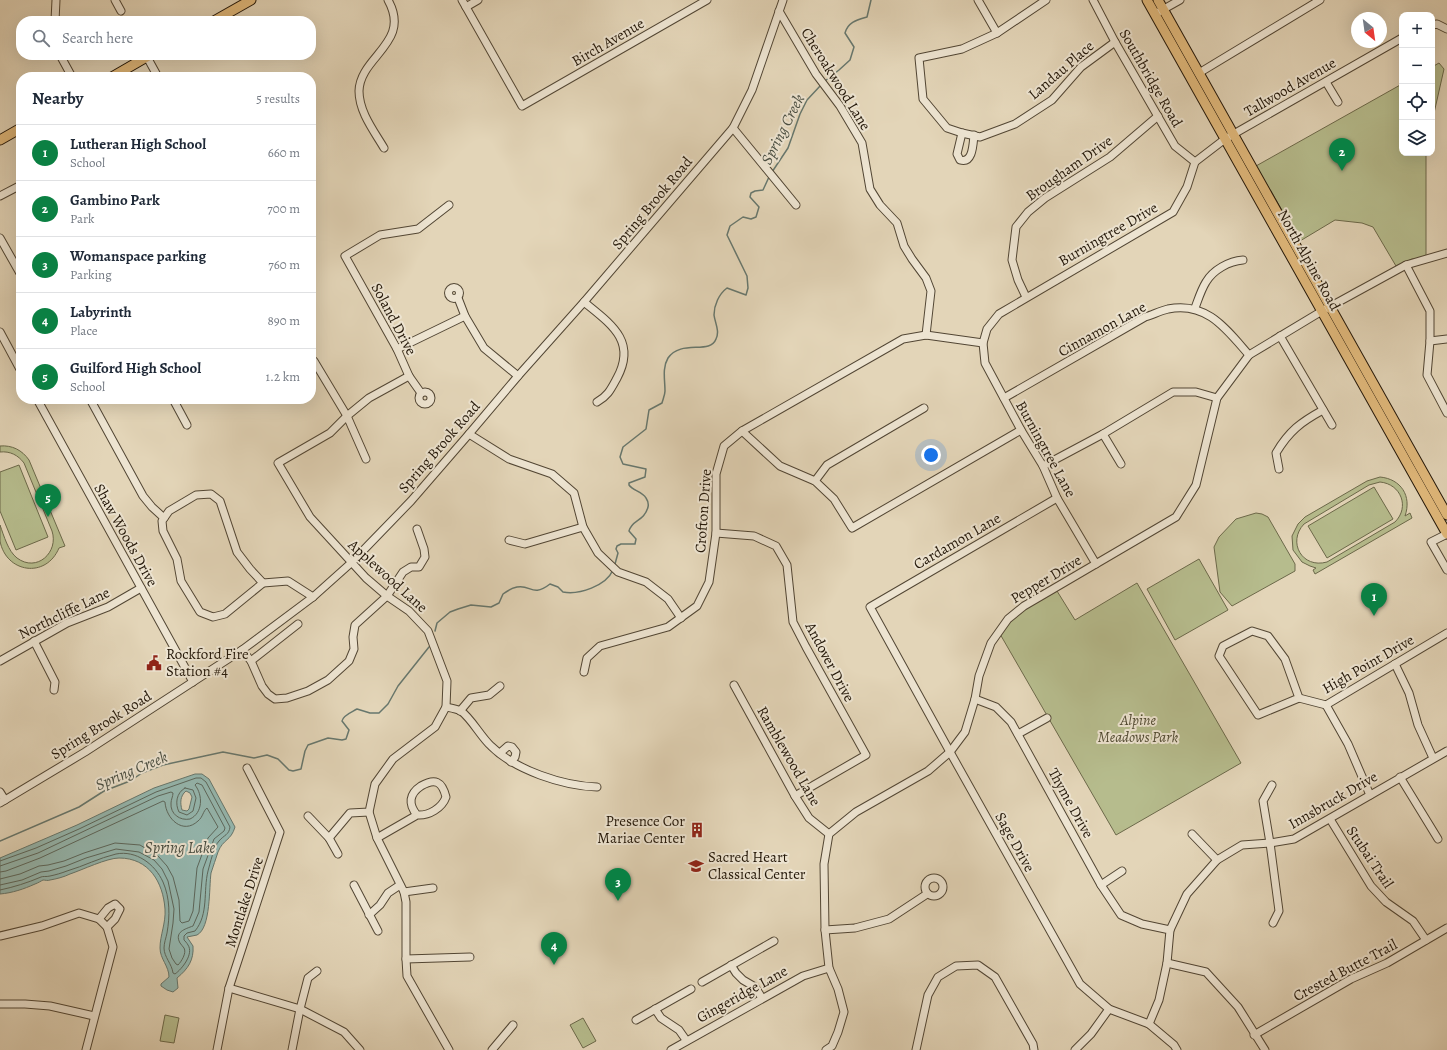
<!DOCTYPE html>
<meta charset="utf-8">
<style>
body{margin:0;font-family:Alegreya,serif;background:#f6f6f7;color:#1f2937}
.controls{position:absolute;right:12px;top:12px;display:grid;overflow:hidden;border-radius:8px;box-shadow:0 4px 16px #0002}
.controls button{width:36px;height:36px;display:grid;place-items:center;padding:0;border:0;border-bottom:1px solid #e0e1e3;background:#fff;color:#1f2937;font:20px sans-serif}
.compass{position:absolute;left:1351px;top:12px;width:36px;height:36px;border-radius:50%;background:#fff;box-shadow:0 4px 16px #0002;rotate:151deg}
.you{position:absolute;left:931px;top:455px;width:14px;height:14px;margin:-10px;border:3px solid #fff;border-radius:50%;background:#1a73e8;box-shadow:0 0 0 6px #1a73e833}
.badge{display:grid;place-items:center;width:26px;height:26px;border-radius:50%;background:#0b8043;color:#fff;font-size:13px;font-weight:700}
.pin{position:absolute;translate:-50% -33px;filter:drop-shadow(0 1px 2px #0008)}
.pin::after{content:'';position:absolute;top:21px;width:14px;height:12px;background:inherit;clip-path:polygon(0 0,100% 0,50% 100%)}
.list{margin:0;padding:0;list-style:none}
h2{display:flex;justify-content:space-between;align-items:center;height:52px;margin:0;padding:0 16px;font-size:17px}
h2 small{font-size:13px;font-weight:400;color:#747a83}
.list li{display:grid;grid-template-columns:26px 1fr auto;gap:12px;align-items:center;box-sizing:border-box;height:56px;padding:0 16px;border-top:1px solid #e0e1e3}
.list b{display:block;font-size:15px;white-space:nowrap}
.list p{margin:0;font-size:13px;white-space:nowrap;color:#747a83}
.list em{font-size:13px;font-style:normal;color:#747a83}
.icon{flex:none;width:22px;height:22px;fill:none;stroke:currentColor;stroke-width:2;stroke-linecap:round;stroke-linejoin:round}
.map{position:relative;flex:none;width:1447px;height:1050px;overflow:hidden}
.search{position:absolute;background:#fff;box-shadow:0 4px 16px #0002;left:16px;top:16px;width:300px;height:44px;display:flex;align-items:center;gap:10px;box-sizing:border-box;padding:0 14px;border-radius:16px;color:#747a83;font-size:15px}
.panel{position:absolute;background:#fff;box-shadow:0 4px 16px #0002;left:16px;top:72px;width:300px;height:332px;border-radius:16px}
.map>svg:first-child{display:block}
.green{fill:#b6bc8d;stroke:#6c694a;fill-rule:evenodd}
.water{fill:#95b8b0;stroke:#67776d;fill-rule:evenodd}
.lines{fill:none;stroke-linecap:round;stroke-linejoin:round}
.shore{stroke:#5c675c;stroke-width:1}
.stream{stroke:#67776d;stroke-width:1.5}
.minor-casing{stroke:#524634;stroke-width:9}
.major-casing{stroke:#221608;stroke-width:11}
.minor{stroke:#ede4d1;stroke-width:7}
.major{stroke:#e2ba7c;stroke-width:9}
.labels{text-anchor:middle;stroke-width:4;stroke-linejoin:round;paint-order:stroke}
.street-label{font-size:15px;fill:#221608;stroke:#ede4d1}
.poi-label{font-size:15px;fill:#221608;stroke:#ede4d1;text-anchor:start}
.park-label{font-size:15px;font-style:italic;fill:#4e4830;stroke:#ede4d1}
.water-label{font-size:16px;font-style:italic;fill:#4a4f43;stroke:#ede4d1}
</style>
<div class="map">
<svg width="1447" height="1050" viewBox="0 0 1447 1050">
<rect width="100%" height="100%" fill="#e3d5b8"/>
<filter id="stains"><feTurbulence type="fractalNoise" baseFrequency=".005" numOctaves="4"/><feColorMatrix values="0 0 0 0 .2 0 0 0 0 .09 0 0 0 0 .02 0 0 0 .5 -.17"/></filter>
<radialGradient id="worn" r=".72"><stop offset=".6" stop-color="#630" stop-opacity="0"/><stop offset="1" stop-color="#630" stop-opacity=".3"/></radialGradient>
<g class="green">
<polygon points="1439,63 1444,69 1432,122 1432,67"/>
<polygon points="1402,84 1402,153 1426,153 1426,259 1412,259 1396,266 1373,227 1362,223 1335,220 1300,241 1256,166"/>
<path d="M0 446C12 445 22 450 29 460L65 546 59 548C46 579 6 573 0 541 0 536 0 530 0 525 4 536 8 551 17 558 37 573 59 552 52 531L24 463C18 455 10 451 0 452Z"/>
<polygon points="19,465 48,537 16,550 0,511 0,472"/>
<path d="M1380 477C1401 479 1412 496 1405 516L1410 513 1412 518 1315 574 1313 570 1316 568 1310 566 1302 562 1293 550 1292 536 1298 524 1305 517 1367 481ZM1380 482C1401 484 1410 507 1395 522L1327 562C1302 569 1287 542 1304 524L1369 485Z"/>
<polygon points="1374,487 1393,519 1327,558 1308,526"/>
<polygon points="1256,513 1262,514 1268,517 1295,564 1295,571 1232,606 1220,592 1214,547 1219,537 1236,519"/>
<polygon points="1199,559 1228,610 1175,640 1147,589"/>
<polygon points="1137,583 1241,763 1116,835 1000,634 1014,618 1024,610 1057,591 1075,620"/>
<polygon points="165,1015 179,1018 174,1043 160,1041"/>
<polygon points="583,1018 596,1041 583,1048 570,1025"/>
</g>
<path class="water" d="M195 774H202L209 779 235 827C231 841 223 839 218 852 216 859 213 866 211 873 209 887 211 928 197 935 194 936 190 936 187 937L193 946C194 960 188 969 177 978L178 988 173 992 167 990 161 986V984L169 977C169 966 160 959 160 948 160 935 166 923 165 909 163 882 149 858 119 858 107 858 82 870 70 874 64 877 56 879 50 880 48 881 45 880 43 880 41 881 38 883 35 884 24 889 12 893 0 894V858L77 825 154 788ZM186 791 190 793 192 797 189 809 187 811 182 810C180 803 180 796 186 791Z"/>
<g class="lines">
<g class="shore">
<path d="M185 788 193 790 196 798 193 811 187 815 179 812C175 804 176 793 185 788Z"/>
<path d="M0 861 36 848 79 829 156 792 196 778H201L206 782 230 827C229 835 224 835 219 841 214 846 210 864 208 871 203 891 209 914 195 931L187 933 184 936V940C185 941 187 943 188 945 194 954 182 969 175 974L173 973C172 964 164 957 164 948 164 943 166 938 167 933 170 916 170 898 163 882 155 864 136 850 116 854 99 858 84 866 67 871 62 873 55 875 50 876 46 877 43 876 41 877 27 883 14 887 0 890"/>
<path d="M0 866 38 853 158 796 171 792 173 793C173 796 171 800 171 803 170 814 180 821 190 819 203 813 203 795 195 785L197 783 202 785 225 828 224 831 214 839 203 869 199 912 193 926C185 929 174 932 180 943 181 945 183 946 184 948 187 953 181 962 178 965L176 964 172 958 169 949 173 923 174 909 168 881 162 869 154 860 139 852 116 849 86 858 66 866 49 871 41 872 22 880 0 885"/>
<path d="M0 872 6 871 40 858 163 801 165 802C166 819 183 835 198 821 203 817 203 811 207 808L218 827 208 838 197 868 193 911 189 921 182 923 180 921 179 900 173 877 167 866 158 856 140 845 115 843 84 853 64 861 48 865 39 866 20 874 0 879"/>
</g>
<g class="stream">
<path d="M825 81 839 70 850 60 854 47 845 33C848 22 857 20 867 17L871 0"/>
<polyline points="772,172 788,148 800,114 807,100 821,85"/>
<path d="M615 564 618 553 616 549 617 546 621 544H635L636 539 629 531C632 519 644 522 648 507 649 503 648 501 646 498 642 491 633 491 629 485V483L645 477 646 469 623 464 620 457 623 447 646 429 649 410 662 403C663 399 665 395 665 391 665 380 662 368 668 358 681 339 710 355 716 339 720 331 715 323 714 315 714 305 719 294 727 288L746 295 748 288 747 276 727 235 730 226 743 217 751 219 756 217 759 207 750 197 751 193 755 191 763 190 769 177"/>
<path d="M435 631 437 623 450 612 458 609 471 605 491 607 499 603 503 594C507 591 512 588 517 587 531 584 532 598 550 584L558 587 563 592C579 595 606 586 613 570"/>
<path d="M0 841 79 807 104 791 130 781 142 773 163 765 223 752 254 758 267 755 278 759 289 770 293 771 301 769 305 751 308 745 328 738 342 740 346 739 349 730 342 721C343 715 352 712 357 709L370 713H379L388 704 398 686 429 647"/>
</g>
<g class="minor-casing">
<g id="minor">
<polyline points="115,0 121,11"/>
<polyline points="462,0 522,106 707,0"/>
<polyline points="978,0 997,33"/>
<polyline points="1046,0 997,33 962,49 919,58 923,99 947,128 962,133 980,137 1015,124 1052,100 1081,67 1115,42"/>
<polyline points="1093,0 1115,42 1175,146 1195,162"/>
<polyline points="466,7 478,0"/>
<polyline points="779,11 816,74 840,106 862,143 870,189 880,205 897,223 904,246 912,259 926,278 931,291 926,335"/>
<polyline points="1155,14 1180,0"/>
<polyline points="55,21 56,0"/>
<polyline points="1432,25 1437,24 1447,29"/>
<polyline points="60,55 72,77"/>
<polyline points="147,57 158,77"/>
<polyline points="1199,73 1320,0"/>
<polyline points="1326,82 1338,102"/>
<polyline points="733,128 796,205"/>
<path d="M962 133 957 154 960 160C973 164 973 144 974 135"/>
<path d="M384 148C374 131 359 112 359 91 360 56 412 43 388 0"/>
<polyline points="0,196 21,185"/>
<polyline points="0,238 21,275"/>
<polyline points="1406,265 1430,311 1430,341 1427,375 1447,413"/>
<circle cx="454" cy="293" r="5.5"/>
<polyline points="1026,297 1018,280 1012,260 1016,227 1028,212 1045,198 1110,157 1158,116"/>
<polyline points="458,298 465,316 484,348 518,376"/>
<path d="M584 302C611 324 637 341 617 378 611 389 608 396 597 402"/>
<path d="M1195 308C1198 300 1201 290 1206 282 1213 270 1229 261 1243 260"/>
<polyline points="0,332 21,371"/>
<polyline points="1280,336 1332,425"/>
<polyline points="1430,341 1447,339"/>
<polyline points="397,349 465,316"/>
<polyline points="311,359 314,361 347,416 366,459"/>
<circle cx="425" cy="398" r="6"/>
<polyline points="421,393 409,376 397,349 345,256 380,235 418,229 449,205"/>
<path d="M1004 398 1145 317C1152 315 1160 311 1168 309 1207 301 1227 330 1249 355"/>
<polyline points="37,399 193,682"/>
<polyline points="90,399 143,496 152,507 164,518"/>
<polyline points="173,399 187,425"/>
<polyline points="742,431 780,466 815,481 834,499 852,528 1021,430"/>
<polyline points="469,434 509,459 552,474 574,493 583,527 598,553 618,572 646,582 668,599 681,618"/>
<polyline points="1103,434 1121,464"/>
<polyline points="1043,466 1103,434 1173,392 1196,392 1217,398"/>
<path d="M1279 469 1276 453C1289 431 1301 422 1323 410"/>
<polyline points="815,481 827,465 924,408"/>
<polygon points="211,494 220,501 237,552 250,569 263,583 225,614 213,617 200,612 181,581 177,559 163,531 162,521 169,511 196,495"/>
<polyline points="1057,498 870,607 950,752 1080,984 1109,1009 1149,1024 1174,1045 1177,1050"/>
<polyline points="716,533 754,536 776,546 787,565 793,622 806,647 866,755 795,796"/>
<polyline points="1447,534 1431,542 1447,570"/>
<polyline points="509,540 525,544 583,527"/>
<polyline points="1096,564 1057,498 1043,466 1021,430 985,363 983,343 987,329 999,314 1173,212 1187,187 1195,162 1225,139 1402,38"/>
<polyline points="263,583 288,581 313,597"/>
<polygon points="1252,631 1268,636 1285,659 1299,698 1258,715 1219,656 1223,646"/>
<polyline points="34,641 55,682 54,690"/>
<polyline points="242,650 251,661 262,686 268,694 275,699 287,698 308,691 328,680 349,661 354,649 353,637 355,625 387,596 403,572 411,567 419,567 425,557 424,549 417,529"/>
<polyline points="0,661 67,623 108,607 141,588"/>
<polyline points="251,661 298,624"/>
<polyline points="1395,664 1409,693 1418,725 1433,758"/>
<polyline points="584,672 587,658 600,646 668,627 697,606 709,582 716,533 716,474 724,446 742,431 903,339 926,335 983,343"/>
<polyline points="734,685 795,796 809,818 829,834"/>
<polyline points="1299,698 1326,705 1447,633"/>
<polyline points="975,699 996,707 1011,722 1101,885 1121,915 1142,924 1170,930 1167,963 1159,1000 1149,1024"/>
<polyline points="1326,705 1348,744 1370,795"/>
<path d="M446 707C451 708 457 709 461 711 471 718 481 737 491 746 515 770 563 786 597 787"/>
<polyline points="460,711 471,698 489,695 500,686"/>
<polyline points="1018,734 1047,718"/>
<polyline points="500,753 508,746 512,747 516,752 515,757 511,762"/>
<polyline points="1400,777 1438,839"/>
<polyline points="1272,785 1263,801 1270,843 1279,911 1273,923"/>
<polyline points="0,792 5,800"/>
<polyline points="0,803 85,752 242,650 313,597 351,563 411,501 469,434 518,376 584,302 733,128 752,90 783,0"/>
<polyline points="369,812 377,838 404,892 406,902 406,959 407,976 449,1050"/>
<polyline points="308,816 329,838 338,854"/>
<polyline points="1330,819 1371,886 1386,902 1413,921 1426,940"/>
<polyline points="1192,834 1217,860"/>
<polyline points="329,838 350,813 369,812 375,784 393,759 435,727 446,707 447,681 428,631 409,611 387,596 366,578 310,517 278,463 330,433 347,416 369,398 409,376"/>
<path d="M377 838 417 815C429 816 442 808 446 797 442 781 435 778 421 786 409 794 408 804 417 815"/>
<circle cx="934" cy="887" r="9"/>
<polyline points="354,885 378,931"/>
<polyline points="1101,885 1122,871"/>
<polyline points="404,892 433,888"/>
<polyline points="369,915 380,905 388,893 400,885"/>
<polyline points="99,919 108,908 115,904 120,909 115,919 107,927"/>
<polyline points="825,930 855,928 889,919 927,894"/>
<polyline points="1170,930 1187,894 1217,860 1242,845 1270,843 1294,839 1447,751"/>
<polyline points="0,936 42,926 79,913 99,919 107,927 113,947 86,1050"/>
<polyline points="406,959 470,957"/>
<polyline points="1167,963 1206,972 1238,1007 1265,1050"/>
<polyline points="731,965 736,973 743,980 755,987 762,998"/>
<polyline points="702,982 774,941"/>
<polyline points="229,988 300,1009 344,1032 360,1050"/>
<polyline points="0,1004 25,1004 50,1006 94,1016"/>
<polyline points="655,1009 661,1018 679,1030 686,1040"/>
<polyline points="636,1020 691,989"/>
<polyline points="1254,1035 1351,979 1387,963 1447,928"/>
<polyline points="217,1050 229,988 280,832 247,768"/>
<polyline points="292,1050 300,1009 308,978 317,971"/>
<polyline points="492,1050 513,1025"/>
<polyline points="671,1050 803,976 829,968"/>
<polyline points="826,1050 832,1046 838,1032 844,1012 838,989 829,968 825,930 824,864 829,834 856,812 928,771 950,752 965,732 975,699 979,676 991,643 1008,619 1024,606 1176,517 1196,485 1217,398 1249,355 1322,311 1406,265 1447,253"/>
<polyline points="916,1050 928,995 938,977 956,966 978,965 995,977 1033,1044 1034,1050"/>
<polyline points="1075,1050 1091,1034 1109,1009"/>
</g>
</g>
<g class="major-casing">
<g id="major">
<polyline points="1147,0 1447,534"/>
<polyline points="1158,0 1447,515"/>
<polyline points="214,21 251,0"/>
<polyline points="112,77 150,55"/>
<polyline points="0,140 21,128"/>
</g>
</g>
<use href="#minor" class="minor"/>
<use href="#major" class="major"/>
</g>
<defs>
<g id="civic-bare" transform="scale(1.2)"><path d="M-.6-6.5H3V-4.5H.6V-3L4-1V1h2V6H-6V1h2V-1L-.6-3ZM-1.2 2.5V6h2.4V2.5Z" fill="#8f2418" stroke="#ede4d1" stroke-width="2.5" paint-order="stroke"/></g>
<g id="building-bare" transform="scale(1.2)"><path d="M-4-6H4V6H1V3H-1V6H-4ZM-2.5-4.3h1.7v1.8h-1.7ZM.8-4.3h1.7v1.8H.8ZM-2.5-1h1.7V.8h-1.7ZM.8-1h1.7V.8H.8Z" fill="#8f2418" stroke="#ede4d1" stroke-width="2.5" paint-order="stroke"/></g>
<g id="school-bare" transform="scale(1.2)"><path d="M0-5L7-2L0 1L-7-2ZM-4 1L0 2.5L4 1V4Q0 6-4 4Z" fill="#8f2418" stroke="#ede4d1" stroke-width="2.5" paint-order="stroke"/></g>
</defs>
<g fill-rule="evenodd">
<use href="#civic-bare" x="154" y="663"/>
<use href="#building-bare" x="697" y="830"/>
<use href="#school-bare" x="696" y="866"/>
</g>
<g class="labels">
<g class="street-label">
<text transform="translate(608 42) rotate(-30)" y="5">Birch Avenue</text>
<text transform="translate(1061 70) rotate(-41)" y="5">Landau Place</text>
<text transform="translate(1151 78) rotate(60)" y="5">Southbridge Road</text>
<text transform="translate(836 79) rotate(58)" y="5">Cheroakwood Lane</text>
<text transform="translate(1290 87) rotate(-30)" y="5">Tallwood Avenue</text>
<text transform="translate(1069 168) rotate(-35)" y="5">Brougham Drive</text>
<text transform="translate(652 203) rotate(-50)" y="5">Spring Brook Road</text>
<text transform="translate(1108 234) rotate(-30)" y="5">Burningtree Drive</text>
<text transform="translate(1309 260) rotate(61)" y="5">North Alpine Road</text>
<text transform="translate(394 319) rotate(62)" y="5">Soland Drive</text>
<text transform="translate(1102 329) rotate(-29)" y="5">Cinnamon Lane</text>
<text transform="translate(439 447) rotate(-49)" y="5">Spring Brook Road</text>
<text transform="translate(1046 449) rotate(61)" y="5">Burningtree Lane</text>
<text transform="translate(703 511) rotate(-86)" y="5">Crofton Drive</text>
<text transform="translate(126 535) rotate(61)" y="5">Shaw Woods Drive</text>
<text transform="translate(957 541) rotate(-30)" y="5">Cardamon Lane</text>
<text transform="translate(388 576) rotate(42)" y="5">Applewood Lane</text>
<text transform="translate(1046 579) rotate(-31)" y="5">Pepper Drive</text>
<text transform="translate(64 613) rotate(-26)" y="5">Northcliffe Lane</text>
<text transform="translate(830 662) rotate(62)" y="5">Andover Drive</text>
<text transform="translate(1368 664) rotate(-30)" y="5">High Point Drive</text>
<text transform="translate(101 725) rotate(-32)" y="5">Spring Brook Road</text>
<text transform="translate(789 756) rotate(60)" y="5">Ramblewood Lane</text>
<text transform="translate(1333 800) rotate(-30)" y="5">Innsbruck Drive</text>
<text transform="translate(1071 803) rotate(61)" y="5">Thyme Drive</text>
<text transform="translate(1015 842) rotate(61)" y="5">Sage Drive</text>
<text transform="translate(1370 857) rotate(56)" y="5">Stubai Trail</text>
<text transform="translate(244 902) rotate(-72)" y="5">Montlake Drive</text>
<text transform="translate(1345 970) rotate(-28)" y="5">Crested Butte Trail</text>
<text transform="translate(742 994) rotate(-29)" y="5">Gingeridge Lane</text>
</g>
<g class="poi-label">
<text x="166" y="659">Rockford Fire<tspan x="166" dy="17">Station #4</tspan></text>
<text x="685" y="826" text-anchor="end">Presence Cor<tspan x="685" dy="17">Mariae Center</tspan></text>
<text x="708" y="862">Sacred Heart<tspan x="708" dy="17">Classical Center</tspan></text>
</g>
<g class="park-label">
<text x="1138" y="725">Alpine<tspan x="1138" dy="17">Meadows Park</tspan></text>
</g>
<g class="water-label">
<text transform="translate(782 129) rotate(-63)" y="6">Spring Creek</text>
<text transform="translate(131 770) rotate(-23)" y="6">Spring Creek</text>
<text x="180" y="853">Spring Lake</text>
</g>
</g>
<rect width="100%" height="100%" filter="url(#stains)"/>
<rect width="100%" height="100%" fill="url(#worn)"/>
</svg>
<div class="controls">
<button>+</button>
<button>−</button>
<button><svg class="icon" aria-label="locate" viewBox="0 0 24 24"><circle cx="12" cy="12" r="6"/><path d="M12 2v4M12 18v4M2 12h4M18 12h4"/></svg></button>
<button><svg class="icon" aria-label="layers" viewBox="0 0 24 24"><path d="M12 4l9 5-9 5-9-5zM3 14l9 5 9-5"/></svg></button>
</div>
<svg class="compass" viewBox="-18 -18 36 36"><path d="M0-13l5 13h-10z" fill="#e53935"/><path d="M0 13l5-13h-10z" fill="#747a83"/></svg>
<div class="you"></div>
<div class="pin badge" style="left:1374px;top:616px">1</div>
<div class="pin badge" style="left:1342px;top:171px">2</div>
<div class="pin badge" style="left:618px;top:901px">3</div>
<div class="pin badge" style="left:554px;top:965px">4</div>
<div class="pin badge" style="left:48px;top:517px">5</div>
<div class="search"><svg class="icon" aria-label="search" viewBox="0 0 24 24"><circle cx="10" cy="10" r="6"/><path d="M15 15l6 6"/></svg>Search here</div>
<section class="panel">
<h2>Nearby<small>5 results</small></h2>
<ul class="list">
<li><span class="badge">1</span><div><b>Lutheran High School</b><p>School</p></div><em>660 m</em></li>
<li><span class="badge">2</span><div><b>Gambino Park</b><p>Park</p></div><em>700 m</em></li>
<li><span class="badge">3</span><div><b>Womanspace parking</b><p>Parking</p></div><em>760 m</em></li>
<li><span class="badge">4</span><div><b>Labyrinth</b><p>Place</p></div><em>890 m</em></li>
<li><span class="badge">5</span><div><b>Guilford High School</b><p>School</p></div><em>1.2 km</em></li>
</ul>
</section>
</div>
